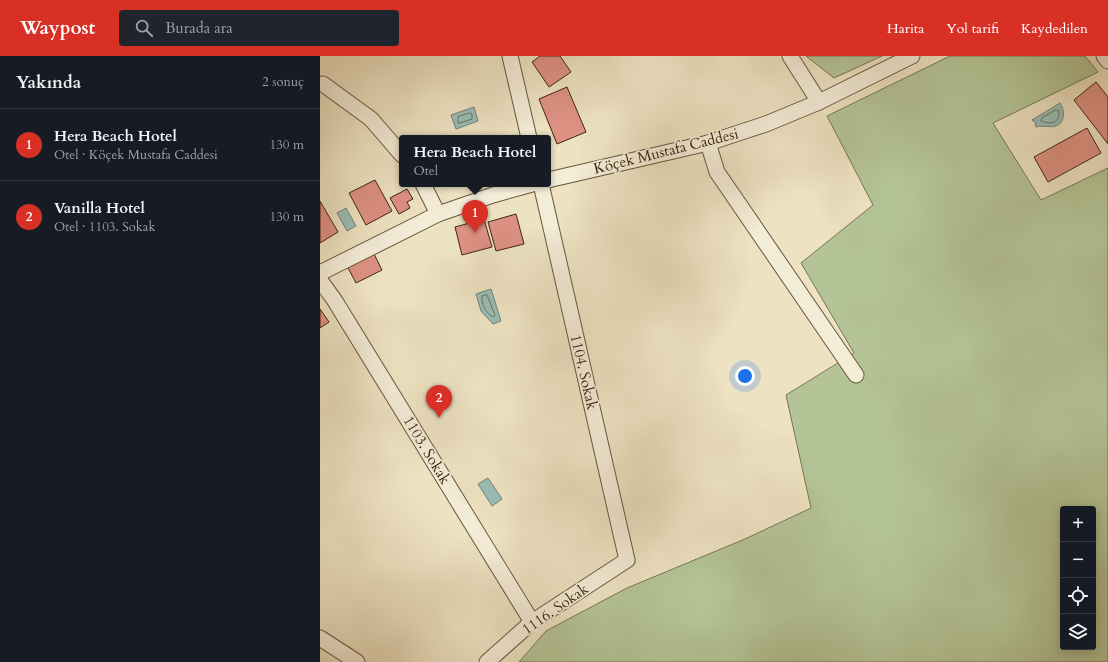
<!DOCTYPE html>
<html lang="tr">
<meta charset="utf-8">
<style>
body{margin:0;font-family:Cardo,serif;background:#20242c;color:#f1f3f6}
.controls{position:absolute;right:12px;bottom:12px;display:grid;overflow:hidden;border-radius:4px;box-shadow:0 2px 10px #0003}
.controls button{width:36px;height:36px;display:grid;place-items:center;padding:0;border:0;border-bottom:1px solid #363941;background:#171b24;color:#f1f3f6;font:20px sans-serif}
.you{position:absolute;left:425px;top:320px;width:14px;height:14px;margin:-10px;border:3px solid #fff;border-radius:50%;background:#1a73e8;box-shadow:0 0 0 6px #1a73e833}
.badge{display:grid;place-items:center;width:26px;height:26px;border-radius:50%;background:#d93025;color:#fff;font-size:13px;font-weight:700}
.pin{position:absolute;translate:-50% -33px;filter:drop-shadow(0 1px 2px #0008)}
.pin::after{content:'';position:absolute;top:21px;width:14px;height:12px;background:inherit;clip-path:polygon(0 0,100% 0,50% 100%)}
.popup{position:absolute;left:79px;top:79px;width:152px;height:52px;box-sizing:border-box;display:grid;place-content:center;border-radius:4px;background:#171b24;filter:drop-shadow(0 1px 3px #0005);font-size:13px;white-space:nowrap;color:#9ea1a6}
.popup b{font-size:15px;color:#f1f3f6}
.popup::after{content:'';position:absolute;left:50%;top:100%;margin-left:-8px;border:8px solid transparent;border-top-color:#171b24}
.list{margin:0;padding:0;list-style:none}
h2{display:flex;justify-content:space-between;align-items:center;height:52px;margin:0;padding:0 16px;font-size:17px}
h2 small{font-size:13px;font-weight:400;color:#9ea1a6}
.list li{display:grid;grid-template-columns:26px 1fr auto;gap:12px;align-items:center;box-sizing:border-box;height:72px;padding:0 16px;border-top:1px solid #363941}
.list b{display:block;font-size:15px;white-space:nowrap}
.list p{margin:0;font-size:13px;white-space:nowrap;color:#9ea1a6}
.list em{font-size:13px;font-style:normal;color:#9ea1a6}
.icon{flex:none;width:22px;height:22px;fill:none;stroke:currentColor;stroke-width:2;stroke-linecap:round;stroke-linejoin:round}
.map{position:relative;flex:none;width:788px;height:606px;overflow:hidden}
header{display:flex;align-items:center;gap:24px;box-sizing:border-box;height:56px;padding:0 20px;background:#d93025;color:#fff}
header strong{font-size:19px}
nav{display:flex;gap:22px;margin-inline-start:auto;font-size:14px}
.search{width:280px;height:36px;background:#20242c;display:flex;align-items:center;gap:10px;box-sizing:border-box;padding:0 14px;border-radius:4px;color:#9ea1a6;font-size:15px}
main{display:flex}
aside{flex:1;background:#171b24}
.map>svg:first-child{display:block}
.green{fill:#b4c496;stroke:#787554;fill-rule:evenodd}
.water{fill:#99bdb6;stroke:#748174}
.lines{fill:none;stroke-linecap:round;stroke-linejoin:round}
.shore{stroke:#6b7264;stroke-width:1}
.building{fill:#dd9183;stroke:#3d2611}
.street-casing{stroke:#69553d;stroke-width:17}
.street{stroke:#f3ecd7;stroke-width:15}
.labels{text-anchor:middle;stroke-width:3.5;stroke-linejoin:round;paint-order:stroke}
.street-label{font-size:15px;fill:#3d2611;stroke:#f3ecd7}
</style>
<header>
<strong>Waypost</strong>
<div class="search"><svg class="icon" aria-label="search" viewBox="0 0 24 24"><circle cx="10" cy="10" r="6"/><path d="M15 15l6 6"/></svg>Burada ara</div>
<nav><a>Harita</a><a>Yol tarifi</a><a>Kaydedilen</a></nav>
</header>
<main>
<aside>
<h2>Yakında<small>2 sonuç</small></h2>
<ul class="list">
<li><span class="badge">1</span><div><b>Hera Beach Hotel</b><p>Otel · Köçek Mustafa Caddesi</p></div><em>130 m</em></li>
<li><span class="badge">2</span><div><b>Vanilla Hotel</b><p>Otel · 1103. Sokak</p></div><em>130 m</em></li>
</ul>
</aside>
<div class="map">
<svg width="788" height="606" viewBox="0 0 788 606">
<rect width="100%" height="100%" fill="#ede2c2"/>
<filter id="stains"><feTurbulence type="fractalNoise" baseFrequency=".005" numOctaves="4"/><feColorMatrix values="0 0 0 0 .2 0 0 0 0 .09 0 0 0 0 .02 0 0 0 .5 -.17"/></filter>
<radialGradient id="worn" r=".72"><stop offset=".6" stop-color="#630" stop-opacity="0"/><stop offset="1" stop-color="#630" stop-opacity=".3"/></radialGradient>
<g class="green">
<polygon points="486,0 562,0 514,22"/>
<path d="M630 0H765L778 16 673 67 721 144 788 112V606H199L226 575 307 532 425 483 491 452 466 339 534 297 481 207 553 149 507 60ZM743 453H773V591H743Z"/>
</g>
<g class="water">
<path d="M740 47C743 52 744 56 743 62 739 76 725 68 716 71L715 66 712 64Z"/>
<polygon points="154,51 158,65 136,73 131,59"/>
<polygon points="26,152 36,170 27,175 17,157"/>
<polygon points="171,233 181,265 173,268 161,255 156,238"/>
<polygon points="168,422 182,443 172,450 158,428"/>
</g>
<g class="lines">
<g class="shore">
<path d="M736 54 739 55C740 67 731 69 721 65L722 62Z"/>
<polygon points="150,57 152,58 152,63 140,67 138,67 138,61"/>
<path d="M167 239 175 259 173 261C166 257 161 248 162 240Z"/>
</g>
</g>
<g class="building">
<polygon points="220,0 240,0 251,16 229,31 212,6"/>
<polygon points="776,26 788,41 788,88 754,44"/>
<polygon points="247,31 266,76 237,88 219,43"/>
<polygon points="767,72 781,97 728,126 714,101"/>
<polygon points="55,124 72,155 46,169 29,137"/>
<polygon points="87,133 93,143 87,146 90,152 79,158 70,142"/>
<polygon points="0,145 18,176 0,187"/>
<polygon points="196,158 204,188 176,195 168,166"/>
<polygon points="164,163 172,191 142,199 135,171"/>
<polygon points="53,196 62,214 36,227 27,210"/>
<polygon points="0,253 9,266 0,272"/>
</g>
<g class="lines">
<g class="street-casing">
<g id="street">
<polyline points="190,0 209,82"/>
<polyline points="470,0 499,46"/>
<polyline points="784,0 788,5"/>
<polyline points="3,28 51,63 82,99"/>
<polyline points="388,87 397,116 536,319"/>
<polyline points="228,124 388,87 446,68 499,46 592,0"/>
<polyline points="103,128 118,158"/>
<polyline points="0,217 118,158 173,139 212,128"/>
<polyline points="0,224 15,245 212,566"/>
<polyline points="0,582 37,606"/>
<polyline points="167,606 212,566 307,504 221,128"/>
</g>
</g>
<use href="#street" class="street"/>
</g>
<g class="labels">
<g class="street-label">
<text transform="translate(346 95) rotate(-14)" y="5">Köçek Mustafa Caddesi</text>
<text transform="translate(264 316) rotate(77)" y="5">1104. Sokak</text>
<text transform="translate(107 394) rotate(59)" y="5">1103. Sokak</text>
<text transform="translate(235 553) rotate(-35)" y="5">1116. Sokak</text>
</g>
</g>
<rect width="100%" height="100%" filter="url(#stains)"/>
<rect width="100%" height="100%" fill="url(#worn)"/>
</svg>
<div class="controls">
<button>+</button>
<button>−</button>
<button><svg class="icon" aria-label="locate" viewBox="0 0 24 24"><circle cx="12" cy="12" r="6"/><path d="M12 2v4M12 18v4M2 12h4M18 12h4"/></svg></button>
<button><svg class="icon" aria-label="layers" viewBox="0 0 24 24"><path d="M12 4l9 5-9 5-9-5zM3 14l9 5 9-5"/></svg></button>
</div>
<div class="you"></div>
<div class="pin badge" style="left:155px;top:177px">1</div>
<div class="popup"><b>Hera Beach Hotel</b>Otel</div>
<div class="pin badge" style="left:119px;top:362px">2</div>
</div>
</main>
